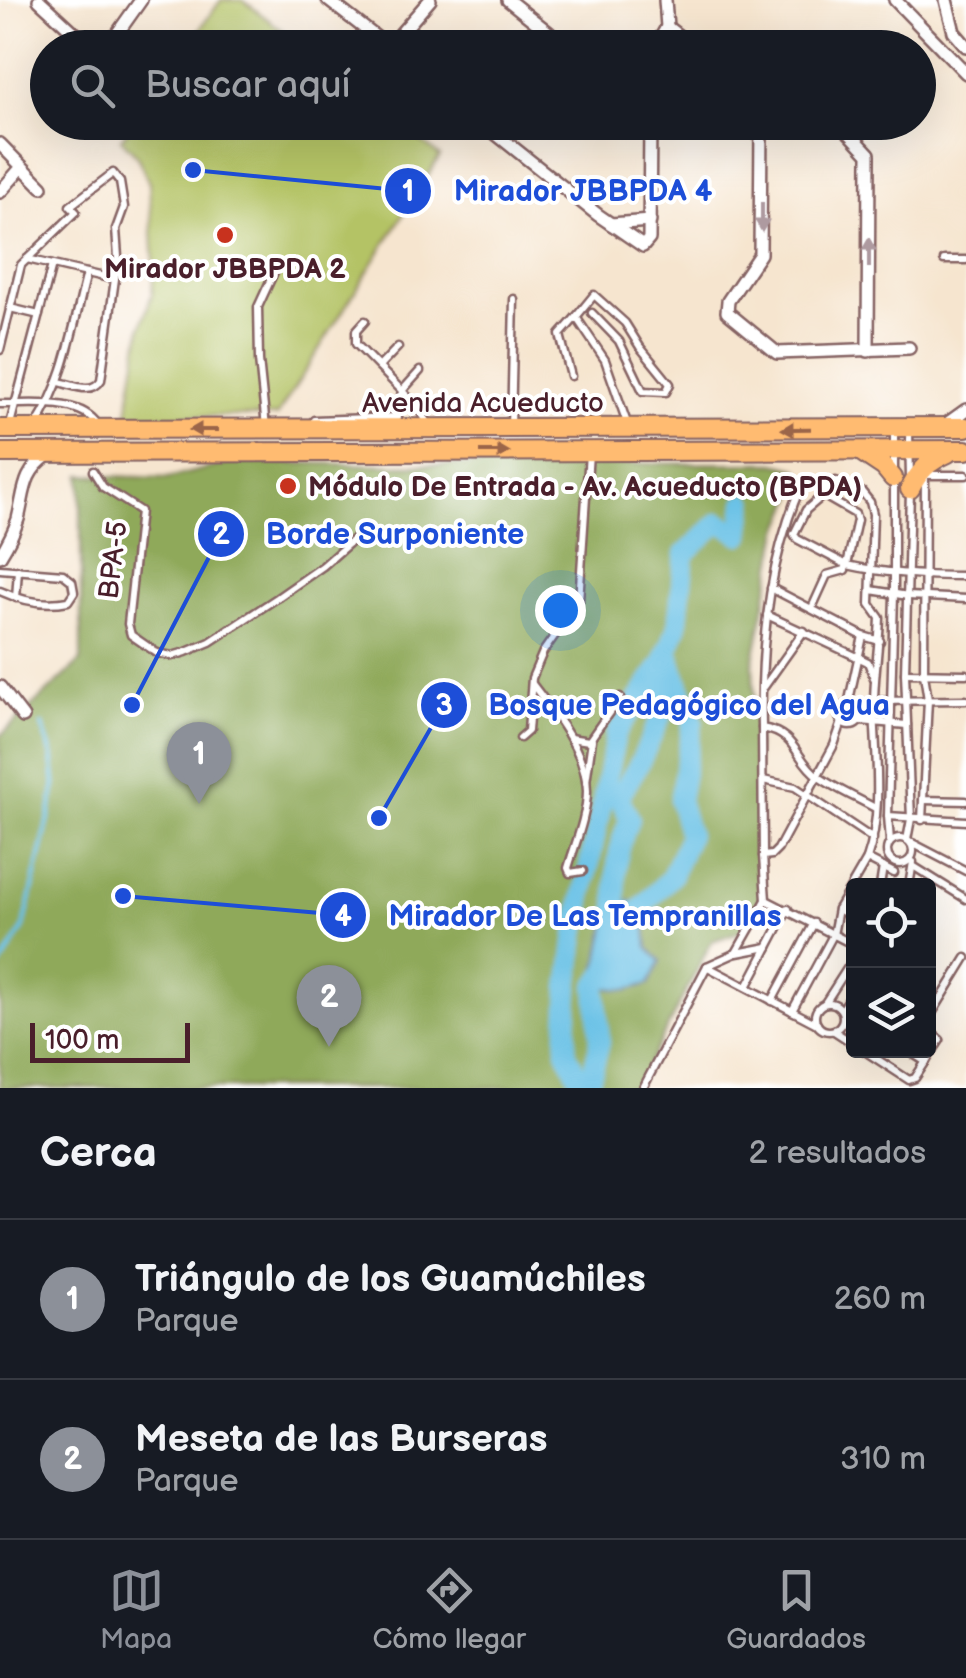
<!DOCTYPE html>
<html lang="es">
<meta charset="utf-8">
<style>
body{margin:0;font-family:"Balsamiq Sans",sans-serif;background:#20242c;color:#f1f3f6}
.controls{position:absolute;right:30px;bottom:30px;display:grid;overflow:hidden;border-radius:10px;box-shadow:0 10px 40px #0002}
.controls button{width:90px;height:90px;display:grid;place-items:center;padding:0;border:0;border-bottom:2px solid #363941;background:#171b24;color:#f1f3f6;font:50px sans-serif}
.scale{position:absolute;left:30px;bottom:25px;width:160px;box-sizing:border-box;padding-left:10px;border:5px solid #4a1f2b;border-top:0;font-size:28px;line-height:35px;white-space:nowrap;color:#4a1f2b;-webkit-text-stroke:8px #fff;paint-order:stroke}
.you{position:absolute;left:560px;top:610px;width:35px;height:35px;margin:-25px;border:8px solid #fff;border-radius:50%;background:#1a73e8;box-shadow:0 0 0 15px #1a73e833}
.badge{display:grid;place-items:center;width:65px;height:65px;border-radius:50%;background:#8c9099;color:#fff;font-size:32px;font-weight:700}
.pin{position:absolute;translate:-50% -82px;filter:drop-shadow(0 2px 5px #0008)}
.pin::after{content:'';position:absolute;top:52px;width:35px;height:30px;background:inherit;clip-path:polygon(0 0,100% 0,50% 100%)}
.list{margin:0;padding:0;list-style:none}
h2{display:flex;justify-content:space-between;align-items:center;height:130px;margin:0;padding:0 40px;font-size:42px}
h2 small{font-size:32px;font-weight:400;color:#9ea1a6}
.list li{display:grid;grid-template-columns:65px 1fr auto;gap:30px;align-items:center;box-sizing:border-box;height:160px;padding:0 40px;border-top:2px solid #363941}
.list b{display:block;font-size:38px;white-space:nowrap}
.list p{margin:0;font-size:32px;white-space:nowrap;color:#9ea1a6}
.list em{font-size:32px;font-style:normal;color:#9ea1a6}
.icon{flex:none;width:55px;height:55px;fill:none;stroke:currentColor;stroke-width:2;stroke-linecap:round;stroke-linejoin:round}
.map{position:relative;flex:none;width:966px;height:1088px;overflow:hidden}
.search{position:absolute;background:#171b24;box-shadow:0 10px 40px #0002;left:30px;right:30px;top:30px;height:110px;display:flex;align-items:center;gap:25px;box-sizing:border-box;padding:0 35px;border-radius:55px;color:#9ea1a6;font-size:38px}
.sheet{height:450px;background:#171b24}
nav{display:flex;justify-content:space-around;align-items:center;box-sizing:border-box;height:140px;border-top:2px solid #363941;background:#171b24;font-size:28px;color:#9ea1a6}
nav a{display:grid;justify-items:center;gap:5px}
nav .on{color:#8c9099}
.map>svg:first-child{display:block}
.green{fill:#b4c365;stroke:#7f7148;stroke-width:2.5}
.forest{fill:#8fa95a;stroke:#6c6442;stroke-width:2.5}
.water{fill:#69c1e6;stroke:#5a7088;stroke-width:2.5}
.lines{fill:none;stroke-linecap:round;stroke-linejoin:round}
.stream{stroke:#69c1e6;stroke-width:4}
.river{stroke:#69c1e6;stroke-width:20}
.lane-casing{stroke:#866464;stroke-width:11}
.street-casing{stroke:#866464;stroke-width:16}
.primary-casing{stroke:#866464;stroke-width:22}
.lane{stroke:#fff;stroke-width:6}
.street{stroke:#fff;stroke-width:11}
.primary{stroke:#ffbb71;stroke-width:18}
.oneway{fill:#ae9aa0}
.oneway2{fill:#9b654a}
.poi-dot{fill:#c8321e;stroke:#fff;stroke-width:4}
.labels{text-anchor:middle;stroke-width:8;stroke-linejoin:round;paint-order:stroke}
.poi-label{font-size:28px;font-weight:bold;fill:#4a1f2b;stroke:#fff}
.street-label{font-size:28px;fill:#4a1f2b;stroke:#fff}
.leader{fill:none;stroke:#1d4ed8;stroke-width:4}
.callout-dot{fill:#1d4ed8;stroke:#fff;stroke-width:4}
.mark-label{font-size:30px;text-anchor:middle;font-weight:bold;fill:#fff}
.callout-label{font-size:30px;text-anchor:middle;font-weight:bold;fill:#1d4ed8;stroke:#fff;stroke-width:8;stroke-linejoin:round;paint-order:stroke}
</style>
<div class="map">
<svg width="966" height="1088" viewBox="0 0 966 1088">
<rect width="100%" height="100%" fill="#fff"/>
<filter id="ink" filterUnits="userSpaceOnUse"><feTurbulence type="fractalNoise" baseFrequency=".01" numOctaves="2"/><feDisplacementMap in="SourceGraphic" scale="20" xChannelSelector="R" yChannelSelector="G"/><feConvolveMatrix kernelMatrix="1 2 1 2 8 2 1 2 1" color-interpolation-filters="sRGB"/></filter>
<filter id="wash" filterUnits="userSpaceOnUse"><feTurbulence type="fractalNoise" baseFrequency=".0048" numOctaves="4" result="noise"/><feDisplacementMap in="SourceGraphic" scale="40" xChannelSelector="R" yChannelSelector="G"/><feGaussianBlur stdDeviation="2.25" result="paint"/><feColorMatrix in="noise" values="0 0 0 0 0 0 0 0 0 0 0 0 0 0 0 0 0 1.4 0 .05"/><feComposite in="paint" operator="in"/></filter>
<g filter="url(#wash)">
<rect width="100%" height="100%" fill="#f6e5cf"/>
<g class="green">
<polygon points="221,0 243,0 303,47 187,47"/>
<polygon points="133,123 398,123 440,156 277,416 127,416 141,328 152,294 154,265 149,183 137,156 121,139"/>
</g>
<polygon class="forest" points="234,462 398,465 775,463 799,469 800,483 780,530 753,664 762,900 745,930 712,941 636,1088 0,1088 0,736 81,661 81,475 168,478"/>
<polygon class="water" points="612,900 631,901 644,910 648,948 661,961 649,984 628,990 605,988 595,977"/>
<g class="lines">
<polyline class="stream" points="0,967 24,927 50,813 55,784 52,755 42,725"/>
<g class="river">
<path d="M617 924C616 887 613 853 630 819L619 797 639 764 663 712 671 665"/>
<polyline points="631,929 639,910 671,877 689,835 679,800 693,722 668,651"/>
<polyline points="584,1088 566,1051 569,988 578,920 616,734 663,662 677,628 685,554 719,522 741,535 745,503"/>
<polyline points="588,1088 600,1042 596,986 616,959"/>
</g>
</g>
</g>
<g filter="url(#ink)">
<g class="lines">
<g class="lane-casing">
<g id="lane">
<polyline points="27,259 113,279"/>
<polyline points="944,260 966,260"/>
<polyline points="10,308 39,315"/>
<polyline points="592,313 619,341 643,391 666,392 670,384 640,347 625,323 594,295 576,317 605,360 627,423"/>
<polyline points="365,321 356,331 356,344 412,401 431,426"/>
<path d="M0 350 21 265 76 212 70 206 113 173 120 182 124 207 116 229 118 257 101 380C92 395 73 385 59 382"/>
<polyline points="379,367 398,347"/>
<polyline points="571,376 560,335 576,317"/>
<path d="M0 404C30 405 80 397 98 425"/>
<polyline points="397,417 402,391 420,371"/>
<polyline points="314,420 397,417"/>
<path d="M35 427C65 382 73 326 87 273"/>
<polyline points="266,427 259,360 258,307 276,268"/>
<polyline points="9,428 52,265"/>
<polyline points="511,428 514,299"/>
<polyline points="909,431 910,479"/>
<polyline points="93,471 103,487 140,511 128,624 131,635 157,653 172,656 186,652 210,642 277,598 323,566 356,537 371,535"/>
<polyline points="966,475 925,475 924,674 928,700 923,800 966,801"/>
<path d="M801 486C768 562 760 646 762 728 798 734 794 759 819 777 836 789 857 798 875 808"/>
<polyline points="826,493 806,510 794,534 797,539 847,565"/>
<path d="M0 569 63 574 72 581 74 592 68 601C44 606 22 601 0 591"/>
<polyline points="771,588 863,636 880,641"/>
<polyline points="871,590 908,596 966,599"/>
<polyline points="16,598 18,570"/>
<polyline points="812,608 827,575 845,570 847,565"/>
<polyline points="767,615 868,662 874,678"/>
<polyline points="905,673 966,674"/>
<path d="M533 685C554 713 587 753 587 791 587 816 575 844 568 868L570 873 583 871"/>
<polyline points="764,687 804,631"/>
<circle cx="850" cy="715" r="11"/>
<polyline points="848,705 863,636"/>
<polyline points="856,706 874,701 966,700"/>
<polyline points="860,721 907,725"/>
<polyline points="762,728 763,856 772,855 778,849 834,745 842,722"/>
<polyline points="520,738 528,731 532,678 543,652 579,601 589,453"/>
<polyline points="570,738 589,741 620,697"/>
<polyline points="763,780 795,787 873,839"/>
<polyline points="586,782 592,740"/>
<polyline points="888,816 966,821"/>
<polyline points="922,820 923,800"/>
<circle cx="900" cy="851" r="13"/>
<polyline points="907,840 911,819 905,673 910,491"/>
<polyline points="890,841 888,816 894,594 894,429"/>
<polyline points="912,843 966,871"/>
<polyline points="763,856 766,900"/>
<polyline points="913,866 966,899"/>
<path d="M894 873 867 859C884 811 875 754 874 704 874 676 879 646 880 618L870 604 873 514 870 502 862 492 836 481 826 488 829 499 855 514 857 520 847 565C887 574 925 576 966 576"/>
<polyline points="880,886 883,867"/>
<polyline points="909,886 913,862"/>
<polyline points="838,909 854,918"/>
<polyline points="737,953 768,947"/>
<polyline points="707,966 736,953 766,900 854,945"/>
<polyline points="708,967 817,1024"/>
<polyline points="747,987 788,909"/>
<polyline points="772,1001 814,923"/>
<circle cx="829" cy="1017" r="14"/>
<polyline points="825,1003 854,958"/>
<polyline points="842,1010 854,991"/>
<polyline points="792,1011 833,935 838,909 867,859"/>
<polyline points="843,1015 854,1019"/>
<polyline points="928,1020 966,958"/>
<polyline points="834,1031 854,1044"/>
<polyline points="863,1050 909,1080 915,1078 940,1040 928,1030"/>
<polyline points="907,1050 926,1062"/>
<polyline points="643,1088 707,966"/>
</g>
</g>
<g class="street-casing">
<g id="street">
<polyline points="39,0 91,48"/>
<polyline points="328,0 390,48"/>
<polyline points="508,0 568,48"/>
<polyline points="895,0 966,73"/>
<polyline points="946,0 954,32 966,46"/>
<polyline points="667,27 694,48"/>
<polyline points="389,47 430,0"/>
<polyline points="107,48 141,0"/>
<polyline points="655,48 667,27 665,0"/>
<polyline points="481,122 598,215 643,246 649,239 650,122"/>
<polyline points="761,122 760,254 728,301 727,312 777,353 909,348"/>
<polyline points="839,122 869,154 868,351"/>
<polyline points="0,144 42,187"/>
<polyline points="0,192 22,167"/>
<polyline points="611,224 650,221"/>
<polyline points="945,425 966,410"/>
<path d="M0 556C7 545 14 532 18 519 25 492 22 473 48 455"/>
<polyline points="0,687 23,717"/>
</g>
</g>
<g class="primary-casing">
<g id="primary">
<polyline points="0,429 966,427"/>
<polyline points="860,451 884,467 893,478"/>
<polyline points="0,453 966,450"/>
<path d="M910 489C920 470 928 462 948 453"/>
</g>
</g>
<use href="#lane" class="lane"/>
<use href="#street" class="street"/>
<use href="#primary" class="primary"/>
</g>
<defs><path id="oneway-solid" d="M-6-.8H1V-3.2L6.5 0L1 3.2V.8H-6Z" transform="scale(2.5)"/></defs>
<g class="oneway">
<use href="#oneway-solid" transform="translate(762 217) rotate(90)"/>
<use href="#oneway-solid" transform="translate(869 253) rotate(-90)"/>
</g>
<g class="oneway2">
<use href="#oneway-solid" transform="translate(796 429) rotate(179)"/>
<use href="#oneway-solid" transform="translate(204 430) rotate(180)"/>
<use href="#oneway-solid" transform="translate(495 452)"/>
</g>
</g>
<g class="poi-dot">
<circle cx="225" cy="235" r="10"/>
<circle cx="288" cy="486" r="10"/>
</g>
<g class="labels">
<g class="poi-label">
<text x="225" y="278">Mirador JBBPDA 2</text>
<text x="308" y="496" text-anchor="start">Módulo De Entrada - Av. Acueducto (BPDA)</text>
</g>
<g class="street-label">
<text x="483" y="412">Avenida Acueducto</text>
<text transform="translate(112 560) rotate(-83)" y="10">BPA-5</text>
</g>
</g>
<path class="leader" d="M193 170L408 191M132 705L221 534M379 818L444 705M123 896L343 915"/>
<g class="callout-dot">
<circle cx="193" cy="170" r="10"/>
<circle cx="132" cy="705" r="10"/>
<circle cx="379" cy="818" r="10"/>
<circle cx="123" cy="896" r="10"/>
<circle cx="408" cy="191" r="25"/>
<circle cx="221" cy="534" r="25"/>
<circle cx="444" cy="705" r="25"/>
<circle cx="343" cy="915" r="25"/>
</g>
<g class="mark-label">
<text x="408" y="201">1</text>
<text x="221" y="544">2</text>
<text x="444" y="715">3</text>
<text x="343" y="926">4</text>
</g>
<g class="callout-label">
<text x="583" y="201">Mirador JBBPDA 4</text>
<text x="395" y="544">Borde Surponiente</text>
<text x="689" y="715">Bosque Pedagógico del Agua</text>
<text x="585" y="926">Mirador De Las Tempranillas</text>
</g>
</svg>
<div class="controls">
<button><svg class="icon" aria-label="locate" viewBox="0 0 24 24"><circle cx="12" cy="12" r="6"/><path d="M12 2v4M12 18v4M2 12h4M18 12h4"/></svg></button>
<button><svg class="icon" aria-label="layers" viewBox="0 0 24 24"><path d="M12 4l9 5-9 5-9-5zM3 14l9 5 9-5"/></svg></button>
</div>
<div class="scale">100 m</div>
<div class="you"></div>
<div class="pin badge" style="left:199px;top:804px">1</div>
<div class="pin badge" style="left:329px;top:1047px">2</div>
<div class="search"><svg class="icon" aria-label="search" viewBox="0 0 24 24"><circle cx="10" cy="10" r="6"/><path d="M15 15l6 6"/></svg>Buscar aquí</div>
</div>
<section class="sheet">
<h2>Cerca<small>2 resultados</small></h2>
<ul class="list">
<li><span class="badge">1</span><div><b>Triángulo de los Guamúchiles</b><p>Parque</p></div><em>260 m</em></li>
<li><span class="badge">2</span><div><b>Meseta de las Burseras</b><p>Parque</p></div><em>310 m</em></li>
</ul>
</section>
<nav>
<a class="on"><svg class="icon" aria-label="map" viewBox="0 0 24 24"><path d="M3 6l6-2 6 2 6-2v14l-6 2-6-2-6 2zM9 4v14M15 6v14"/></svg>Mapa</a>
<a><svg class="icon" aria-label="directions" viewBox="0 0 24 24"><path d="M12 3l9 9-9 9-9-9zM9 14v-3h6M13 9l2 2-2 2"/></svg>Cómo llegar</a>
<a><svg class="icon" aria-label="saved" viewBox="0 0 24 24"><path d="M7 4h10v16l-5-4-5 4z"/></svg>Guardados</a>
</nav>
